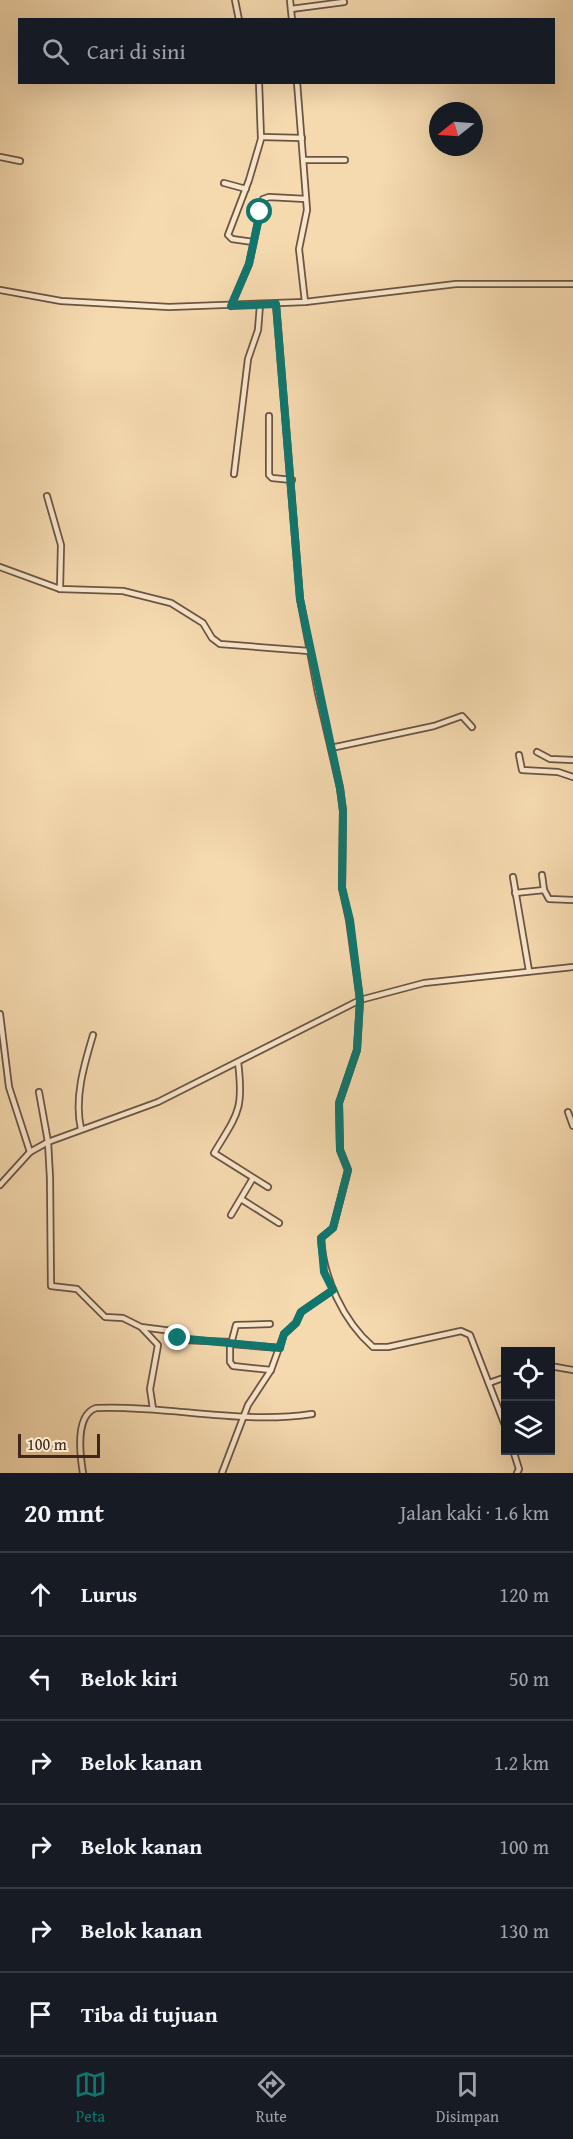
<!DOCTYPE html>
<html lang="id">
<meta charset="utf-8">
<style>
body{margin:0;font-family:"Gentium Book Plus",serif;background:#20242c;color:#f1f3f6}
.controls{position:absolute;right:18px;bottom:18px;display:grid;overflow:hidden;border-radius:0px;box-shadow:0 6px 24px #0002}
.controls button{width:54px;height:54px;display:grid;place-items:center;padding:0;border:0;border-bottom:2px solid #363941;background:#171b24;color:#f1f3f6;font:30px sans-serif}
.compass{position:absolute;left:429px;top:102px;width:54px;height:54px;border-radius:50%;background:#171b24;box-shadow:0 6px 24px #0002;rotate:253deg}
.scale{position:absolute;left:18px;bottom:15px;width:82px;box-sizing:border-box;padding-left:6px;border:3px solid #3f271d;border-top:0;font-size:16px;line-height:21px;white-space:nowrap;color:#3f271d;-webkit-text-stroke:4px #f8e6cb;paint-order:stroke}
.stop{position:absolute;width:18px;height:18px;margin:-14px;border:4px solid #0f766e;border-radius:50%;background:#fff}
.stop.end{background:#0f766e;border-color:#fff;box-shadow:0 2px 6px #0008}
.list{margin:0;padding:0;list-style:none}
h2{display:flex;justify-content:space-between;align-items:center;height:78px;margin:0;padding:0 24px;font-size:26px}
h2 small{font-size:20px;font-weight:400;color:#9ea1a6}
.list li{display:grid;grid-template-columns:39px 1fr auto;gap:18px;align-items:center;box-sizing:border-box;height:84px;padding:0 24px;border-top:2px solid #363941}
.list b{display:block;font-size:22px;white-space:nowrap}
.list em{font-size:20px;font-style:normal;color:#9ea1a6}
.icon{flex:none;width:33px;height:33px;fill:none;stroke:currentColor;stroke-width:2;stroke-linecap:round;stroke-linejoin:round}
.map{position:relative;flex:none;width:573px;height:1473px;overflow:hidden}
.search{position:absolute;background:#171b24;box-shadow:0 6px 24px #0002;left:18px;right:18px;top:18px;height:66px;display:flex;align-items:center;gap:15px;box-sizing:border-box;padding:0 21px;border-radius:0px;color:#9ea1a6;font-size:22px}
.sheet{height:582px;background:#171b24}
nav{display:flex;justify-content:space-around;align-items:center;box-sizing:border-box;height:84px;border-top:2px solid #363941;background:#171b24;font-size:16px;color:#9ea1a6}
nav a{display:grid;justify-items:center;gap:3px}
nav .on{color:#0f766e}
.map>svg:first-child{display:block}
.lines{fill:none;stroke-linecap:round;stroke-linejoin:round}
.minor-casing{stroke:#6c5442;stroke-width:8}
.minor{stroke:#f8e6cb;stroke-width:4.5}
.route{stroke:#0f766e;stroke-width:8}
</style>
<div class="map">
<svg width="573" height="1473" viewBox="0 0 573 1473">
<rect width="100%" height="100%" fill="#f5d9af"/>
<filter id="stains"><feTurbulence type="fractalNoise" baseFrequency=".00333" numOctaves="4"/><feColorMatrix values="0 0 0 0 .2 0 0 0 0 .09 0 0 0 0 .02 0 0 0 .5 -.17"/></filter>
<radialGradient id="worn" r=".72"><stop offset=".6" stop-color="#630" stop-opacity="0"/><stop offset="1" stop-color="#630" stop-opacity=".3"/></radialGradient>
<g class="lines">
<g class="minor-casing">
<g id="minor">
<polyline points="235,0 239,20"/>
<polyline points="290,0 292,20"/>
<polyline points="291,9 344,2"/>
<polyline points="297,82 307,210 299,249 305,302"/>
<polyline points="262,137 302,138"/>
<polyline points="0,157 20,161"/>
<polyline points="304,160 345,160"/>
<polyline points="224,183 246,189"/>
<polyline points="253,242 232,239 228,235 249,180 261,139 259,82"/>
<polyline points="0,290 61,301 169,307 305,302 456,284 573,284"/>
<path d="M276 304 300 599 318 693 340 788 343 811 342 888 349 920 360 1000 357 1050 339 1103 340 1150 348 1170 333 1228 321 1238C323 1277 343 1321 373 1347H388L461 1331 470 1335 506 1428"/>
<polyline points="231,306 249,264 263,199 269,197 306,199"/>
<polyline points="269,416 269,475 272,478 292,480"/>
<polyline points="234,474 248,359 258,330 260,305"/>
<polyline points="47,496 61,545 60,589"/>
<polyline points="0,567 60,589 123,591 171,603 203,623 212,638 220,644 309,651"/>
<polyline points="331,748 434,726 462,716 472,727"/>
<polyline points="537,752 550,759 573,760"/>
<polyline points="519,755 522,770 558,772 573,777"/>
<polyline points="513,877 529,971"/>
<polyline points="544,890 549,899 573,900"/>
<polyline points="515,893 544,890 542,875"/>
<polyline points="0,1014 9,1087 30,1152"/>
<path d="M238 1062C244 1110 238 1113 214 1153L268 1187"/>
<polyline points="39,1092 48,1142 50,1178 51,1286 77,1289 105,1317 123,1318 141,1327 172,1331 183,1340 230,1342 230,1362 233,1366 271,1370"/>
<polyline points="568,1112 573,1126"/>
<path d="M81 1129C74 1098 84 1065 93 1035"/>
<polyline points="0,1185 30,1152 48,1142 158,1102 360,1000 424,983 573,967"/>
<polyline points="241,1199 279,1223"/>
<polyline points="231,1215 253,1178"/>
<polyline points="270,1324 236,1325 231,1344 280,1348"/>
<polyline points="142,1328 158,1345 150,1389 153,1409"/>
<polyline points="550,1366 573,1370"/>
<polyline points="489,1383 506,1377"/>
<polyline points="513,1450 519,1469 517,1473"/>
<path d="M83 1473C80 1455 75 1415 96 1408 168 1405 240 1425 312 1414"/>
<polyline points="222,1473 248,1405 271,1370 284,1334 296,1323 301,1312 333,1290"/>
</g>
</g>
<use href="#minor" class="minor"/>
</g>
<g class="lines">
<polyline class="route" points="178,1338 280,1348 284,1334 296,1323 301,1312 333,1290 324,1272 321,1238 333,1228 348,1170 340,1150 339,1103 357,1050 360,1000 350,920 342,888 343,811 340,788 300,599 276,304 231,306 249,264 260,212"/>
</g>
<rect width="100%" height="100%" filter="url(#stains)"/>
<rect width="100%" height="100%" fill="url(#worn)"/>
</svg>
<div class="controls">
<button><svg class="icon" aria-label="locate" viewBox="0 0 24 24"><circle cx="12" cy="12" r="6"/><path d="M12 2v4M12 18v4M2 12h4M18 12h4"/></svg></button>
<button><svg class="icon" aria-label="layers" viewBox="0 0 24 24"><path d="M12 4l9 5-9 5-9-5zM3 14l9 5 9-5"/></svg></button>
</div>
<svg class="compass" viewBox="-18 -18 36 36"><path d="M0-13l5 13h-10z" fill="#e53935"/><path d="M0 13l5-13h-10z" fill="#9ea1a6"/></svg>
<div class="scale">100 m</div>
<div class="stop" style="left:260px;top:212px"></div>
<div class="stop end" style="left:178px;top:1338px"></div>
<div class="search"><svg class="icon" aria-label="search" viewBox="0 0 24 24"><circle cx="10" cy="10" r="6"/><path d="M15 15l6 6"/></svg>Cari di sini</div>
</div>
<section class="sheet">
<h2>20 mnt<small>Jalan kaki · 1.6 km</small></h2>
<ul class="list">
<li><svg class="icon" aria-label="ahead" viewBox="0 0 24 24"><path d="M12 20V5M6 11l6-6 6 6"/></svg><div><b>Lurus</b></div><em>120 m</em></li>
<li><svg class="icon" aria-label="left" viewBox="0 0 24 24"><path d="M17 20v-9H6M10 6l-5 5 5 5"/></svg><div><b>Belok kiri</b></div><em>50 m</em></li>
<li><svg class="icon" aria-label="right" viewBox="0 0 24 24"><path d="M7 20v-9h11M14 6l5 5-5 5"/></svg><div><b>Belok kanan</b></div><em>1.2 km</em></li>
<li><svg class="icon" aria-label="right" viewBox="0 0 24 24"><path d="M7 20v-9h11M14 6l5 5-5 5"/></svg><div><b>Belok kanan</b></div><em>100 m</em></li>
<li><svg class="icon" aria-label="right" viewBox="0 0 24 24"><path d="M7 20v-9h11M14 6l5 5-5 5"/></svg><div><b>Belok kanan</b></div><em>130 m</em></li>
<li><svg class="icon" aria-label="arrive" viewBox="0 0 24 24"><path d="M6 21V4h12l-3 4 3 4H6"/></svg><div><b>Tiba di tujuan</b></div></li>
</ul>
</section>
<nav>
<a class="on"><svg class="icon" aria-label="map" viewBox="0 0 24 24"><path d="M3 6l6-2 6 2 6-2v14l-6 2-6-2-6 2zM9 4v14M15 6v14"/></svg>Peta</a>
<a><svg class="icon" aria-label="directions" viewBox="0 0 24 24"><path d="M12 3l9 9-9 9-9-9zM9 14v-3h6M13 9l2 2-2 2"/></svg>Rute</a>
<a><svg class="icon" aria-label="saved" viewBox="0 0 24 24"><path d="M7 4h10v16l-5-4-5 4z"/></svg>Disimpan</a>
</nav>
